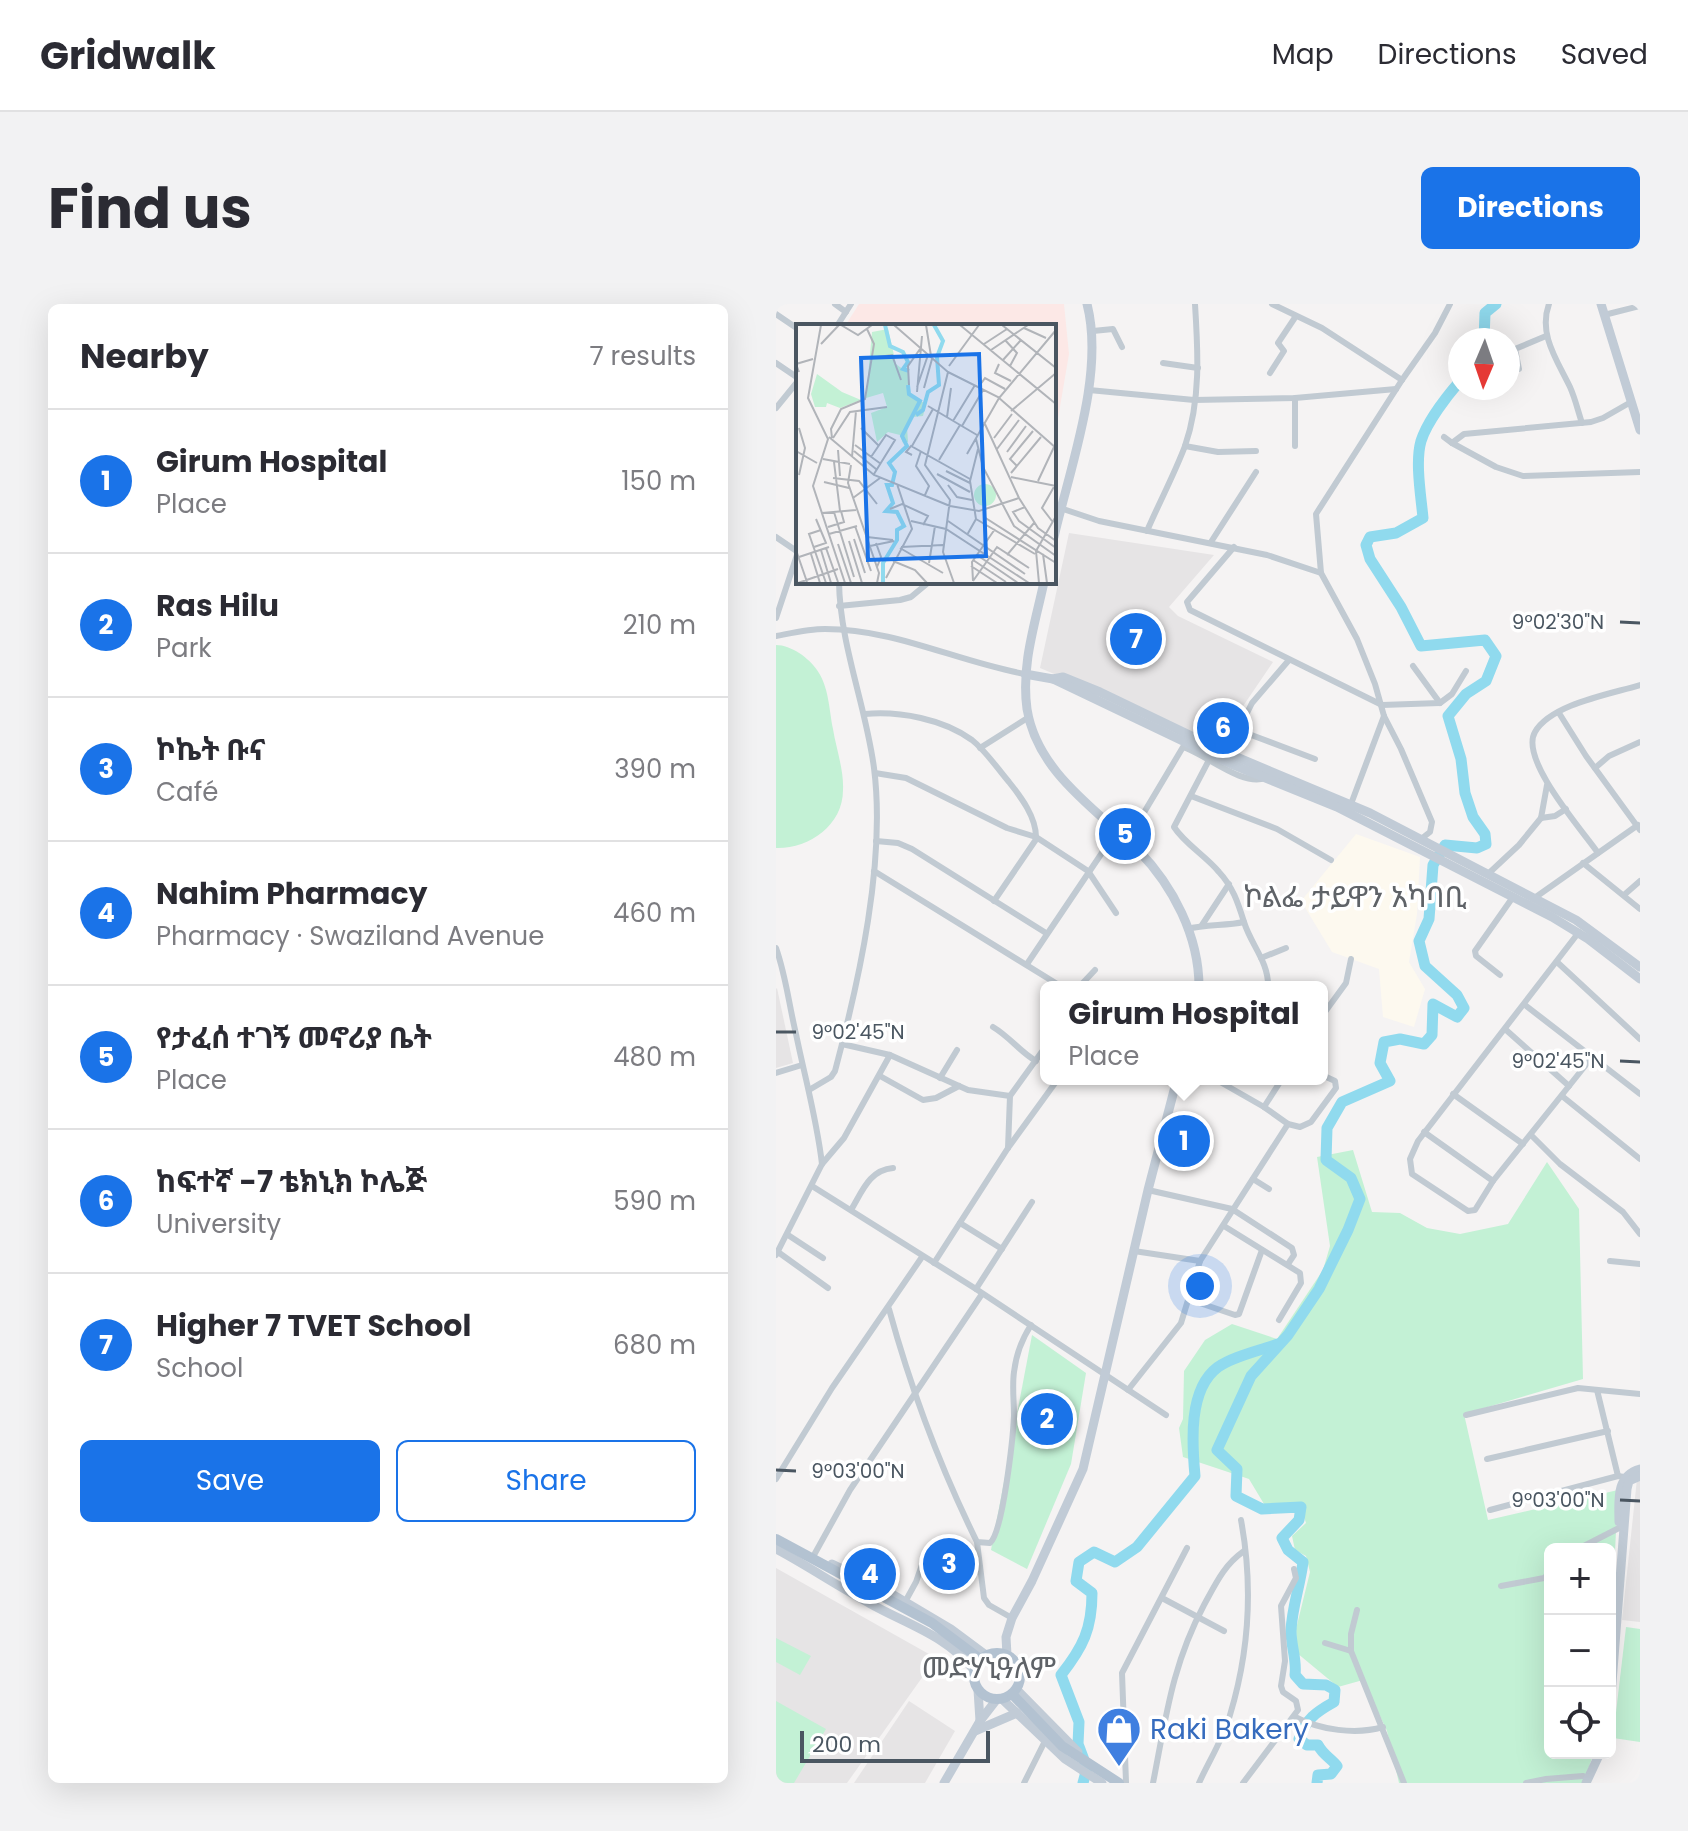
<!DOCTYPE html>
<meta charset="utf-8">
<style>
body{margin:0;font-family:Poppins,"Noto Sans Ethiopic",sans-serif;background:#f2f2f3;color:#2b2b33}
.controls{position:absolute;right:24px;bottom:24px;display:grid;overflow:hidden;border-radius:12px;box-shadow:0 8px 32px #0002}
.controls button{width:72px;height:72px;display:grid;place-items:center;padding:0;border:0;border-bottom:2px solid #e1e1e2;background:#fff;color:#2b2b33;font:40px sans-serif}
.compass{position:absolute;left:672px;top:24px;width:72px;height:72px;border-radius:50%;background:#fff;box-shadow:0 8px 32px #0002;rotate:182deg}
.scale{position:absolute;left:24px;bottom:20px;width:190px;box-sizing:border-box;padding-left:8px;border:4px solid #4a5661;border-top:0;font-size:22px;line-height:28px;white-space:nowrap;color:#4a5661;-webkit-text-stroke:6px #fff;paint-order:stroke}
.you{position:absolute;left:424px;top:982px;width:28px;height:28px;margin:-20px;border:6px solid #fff;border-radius:50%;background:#1a73e8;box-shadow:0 0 0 12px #1a73e833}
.badge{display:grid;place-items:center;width:52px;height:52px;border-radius:50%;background:#1a73e8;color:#fff;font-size:26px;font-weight:700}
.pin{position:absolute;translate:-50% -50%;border:4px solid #fff;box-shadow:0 2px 8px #0006}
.popup{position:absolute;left:264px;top:677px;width:288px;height:104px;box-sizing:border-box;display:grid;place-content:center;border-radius:12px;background:#fff;filter:drop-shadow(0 2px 6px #0005);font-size:26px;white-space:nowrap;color:#7c7c81}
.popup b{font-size:30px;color:#2b2b33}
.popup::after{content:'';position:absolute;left:50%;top:100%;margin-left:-16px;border:16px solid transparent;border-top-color:#fff}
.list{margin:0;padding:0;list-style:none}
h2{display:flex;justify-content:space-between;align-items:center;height:104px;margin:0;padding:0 32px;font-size:34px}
h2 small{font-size:26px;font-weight:400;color:#7c7c81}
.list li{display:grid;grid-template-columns:52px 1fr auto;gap:24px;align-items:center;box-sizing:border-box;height:144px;padding:0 32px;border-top:2px solid #e1e1e2}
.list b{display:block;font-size:30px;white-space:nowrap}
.list p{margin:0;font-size:26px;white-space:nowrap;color:#7c7c81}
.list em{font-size:26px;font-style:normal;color:#7c7c81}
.actions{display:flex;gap:16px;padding:24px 32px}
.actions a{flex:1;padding:18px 0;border:2px solid #1a73e8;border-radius:12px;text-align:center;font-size:28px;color:#1a73e8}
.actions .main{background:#1a73e8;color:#fff}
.icon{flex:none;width:44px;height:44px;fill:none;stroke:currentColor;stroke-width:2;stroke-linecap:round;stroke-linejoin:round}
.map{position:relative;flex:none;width:864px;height:1479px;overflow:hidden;border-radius:12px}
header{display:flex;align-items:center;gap:48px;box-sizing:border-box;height:112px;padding:0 40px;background:#fff;border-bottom:2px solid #e1e1e2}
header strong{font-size:38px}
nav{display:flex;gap:44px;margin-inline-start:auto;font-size:28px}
.intro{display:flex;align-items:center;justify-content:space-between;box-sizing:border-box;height:192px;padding:0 48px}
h1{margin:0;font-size:56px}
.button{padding:20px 36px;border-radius:12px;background:#1a73e8;color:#fff;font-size:28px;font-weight:700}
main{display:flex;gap:48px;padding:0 48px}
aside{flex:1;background:#fff;border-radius:12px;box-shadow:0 8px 32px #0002}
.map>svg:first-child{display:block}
.commercial{fill:#fdf9ef}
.education{fill:#e6e4e5}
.medical{fill:#fce8e6}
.green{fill:#c3f1d5}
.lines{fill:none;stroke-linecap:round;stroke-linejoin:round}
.river{stroke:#90daee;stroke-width:11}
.minor{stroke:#c1cad2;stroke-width:6}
.secondary{stroke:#c1cbd6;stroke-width:9}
.primary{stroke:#b3c2d1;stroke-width:10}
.ticks{fill:none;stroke:#4a5661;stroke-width:3}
.labels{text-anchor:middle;stroke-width:7;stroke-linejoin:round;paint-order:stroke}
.shop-label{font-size:28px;fill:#366cbe;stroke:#fff;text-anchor:start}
.neighbourhood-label{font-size:30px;fill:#5f6368;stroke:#fff}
.inset-river{fill:none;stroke:#90daee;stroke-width:4}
.inset-road{fill:none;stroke:#b1b4b9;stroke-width:2}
.view{fill:#1a73e8;fill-opacity:0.15;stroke:#1a73e8;stroke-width:4}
.inset-edge{fill:none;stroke:#4a5661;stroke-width:4}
.ticks-label{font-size:20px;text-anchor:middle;fill:#4a5661;stroke:#fff;stroke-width:7;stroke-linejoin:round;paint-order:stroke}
</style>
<header>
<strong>Gridwalk</strong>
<nav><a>Map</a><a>Directions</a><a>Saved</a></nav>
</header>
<div class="intro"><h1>Find us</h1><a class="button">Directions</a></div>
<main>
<aside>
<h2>Nearby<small>7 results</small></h2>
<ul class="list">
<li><span class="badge">1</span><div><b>Girum Hospital</b><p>Place</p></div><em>150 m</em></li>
<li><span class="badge">2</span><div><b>Ras Hilu</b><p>Park</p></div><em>210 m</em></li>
<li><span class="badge">3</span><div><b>ኮኬት ቡና</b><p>Café</p></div><em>390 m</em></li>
<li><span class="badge">4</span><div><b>Nahim Pharmacy</b><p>Pharmacy · Swaziland Avenue</p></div><em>460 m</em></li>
<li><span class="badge">5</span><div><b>የታፈሰ ተገኝ መኖሪያ ቤት</b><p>Place</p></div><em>480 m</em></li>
<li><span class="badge">6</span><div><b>ከፍተኛ -7 ቴክኒክ ኮሌጅ</b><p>University</p></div><em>590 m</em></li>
<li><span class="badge">7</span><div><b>Higher 7 TVET School</b><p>School</p></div><em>680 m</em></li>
</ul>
<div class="actions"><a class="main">Save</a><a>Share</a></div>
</aside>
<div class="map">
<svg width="864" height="1479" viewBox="0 0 864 1479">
<rect width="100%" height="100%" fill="#f5f3f3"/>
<polygon class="commercial" points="580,530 644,553 641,610 633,658 649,685 638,723 607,713 603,665 556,648 525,597"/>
<g class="education">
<polygon points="293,229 438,251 393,303 402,312 497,358 442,439 264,364"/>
<polygon points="1,684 17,759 0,764 0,685"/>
<polygon points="861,1175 864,1175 864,1318 846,1316"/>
<polygon points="0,1264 160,1354 71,1479 0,1479"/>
<polygon points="133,1397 179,1427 149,1479 78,1479"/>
</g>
<polygon class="medical" points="83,0 288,0 293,50 278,138 278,22 69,22"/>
<g class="green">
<path d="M0 341C15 341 33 354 41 366 53 383 53 405 57 425 60 444 68 466 67 486 67 522 32 545 0 544Z"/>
<polygon points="577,846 596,908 624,909 651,924 684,930 732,920 771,858 803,905 807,1075 688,1110 712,1216 842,1186 834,1351 834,1245 774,1245 774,1449 818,1449 807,1479 623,1479 611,1427 587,1376 562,1383 521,1349 520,1325 534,1268 530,1252 519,1246 516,1232 530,1219 524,1200 488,1200 473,1175 407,1153 403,1124 407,1115 408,1067 429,1036 456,1020 501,1035 547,966 554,942 541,853"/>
<polygon points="256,1031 310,1069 295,1160 251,1265 215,1246"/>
<polygon points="850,1323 864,1325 864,1438 837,1434"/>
<polygon points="0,1334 35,1352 24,1371 0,1358"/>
<polygon points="0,1397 50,1425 18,1479 8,1479 0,1475"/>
</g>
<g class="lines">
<g class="river">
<polyline points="708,36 709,9 720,0"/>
<path d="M307 1479 311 1464 302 1440 303 1418 285 1371C307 1343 316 1325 316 1289L300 1277 303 1258 318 1248 339 1258 361 1243 419 1172C416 1139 412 1085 442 1063 458 1052 483 1047 502 1040"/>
<path d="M541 1479 542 1471 555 1470 561 1462C555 1454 547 1451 542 1441H531L523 1435C530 1415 540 1408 558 1398L559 1386 550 1381 527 1380 519 1371C521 1356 515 1342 515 1327 516 1303 524 1282 527 1258L512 1246 506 1234 523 1216 525 1203 486 1205 460 1192 461 1165 441 1146 475 1072 512 1031 543 985 572 926 584 895 575 874 550 856 551 824 566 798 614 777 604 759 608 738 624 735 648 740 656 731 657 700 681 713 688 704 681 691 649 662 643 637 653 615 657 561 669 541 701 544 710 540 709 530 697 513 689 489 685 455 672 412 690 390 710 377 720 352 709 336 645 342 625 303 594 255 590 241 594 233 620 229 647 214C645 192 639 158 645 137 651 118 671 92 684 77"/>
</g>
<g class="minor">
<polyline points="59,0 70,8"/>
<polyline points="496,0 546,24 626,76"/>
<path d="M773 0C762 30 781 56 794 83 799 94 802 107 806 119"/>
<polyline points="0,10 22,25"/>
<polyline points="828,11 864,2"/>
<polyline points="61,22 75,0"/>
<polyline points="317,27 337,25 346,43"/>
<polyline points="0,59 22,74"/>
<polyline points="387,59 422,64"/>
<polyline points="743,65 739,45 770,32"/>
<polyline points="494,69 508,47 502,39 520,12"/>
<polyline points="313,86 418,96 519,94 620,85"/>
<polyline points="519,94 519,142"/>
<polyline points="0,104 22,77"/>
<polyline points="668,133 676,139 688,130 815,118 827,114 855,98"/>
<polyline points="676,139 720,163 747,172 864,168"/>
<polyline points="409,142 442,148 480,147"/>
<polyline points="278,202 323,217 491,251 545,269"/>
<path d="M371 227C383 199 398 171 409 142 425 96 422 47 419 0"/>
<polyline points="0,233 22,248"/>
<polyline points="435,238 480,168"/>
<polyline points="458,243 411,298 414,306 606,401 664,399 676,390 690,367"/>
<polyline points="63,302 124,296 135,293 153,278"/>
<polyline points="0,314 22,248"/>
<path d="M0 332C16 329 33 325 49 325 119 325 182 358 249 370"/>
<polyline points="637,362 664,399"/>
<polyline points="783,409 810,452 864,526"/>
<path d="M89 410C124 407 167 415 196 436 210 447 221 464 233 478 245 493 260 513 260 533"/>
<polyline points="462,426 539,455"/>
<polyline points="204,444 253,413"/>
<polyline points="451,449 476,399 513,356"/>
<path d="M433 456 398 523C409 540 430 552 443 568 457 583 462 599 468 618 475 641 493 658 492 683"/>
<polyline points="819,464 833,452 864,438"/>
<polyline points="99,469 130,474 231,524 260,533 312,567 340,609"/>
<polyline points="415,492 501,525 555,556"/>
<polyline points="575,500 608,412"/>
<polyline points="765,514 779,512 790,505"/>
<polyline points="645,535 654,528 656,518 625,445 608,412 599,380 581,335 545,269 540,210 626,76 659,29 674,0"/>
<polyline points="100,537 122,539 136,545 270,629"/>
<path d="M351 537 407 443C429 450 467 483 489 474"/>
<path d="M822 549C806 526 743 455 759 428 775 400 835 390 864 381"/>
<polyline points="807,559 864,605"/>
<polyline points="98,567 286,683"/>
<polyline points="712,570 743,541 765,514 771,481"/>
<polyline points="848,591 864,577"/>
<polyline points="757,595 862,521"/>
<polyline points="218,597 261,534"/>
<polyline points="426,621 453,580"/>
<path d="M411 625C430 620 449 622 468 618"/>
<polyline points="803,628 642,837 634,855 636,870 692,907 699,906 717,877 817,752"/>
<path d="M0 644C10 672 13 701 20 730 29 774 41 816 46 860"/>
<polyline points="485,654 510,644"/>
<polyline points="781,658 864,735"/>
<polyline points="251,660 340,528"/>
<polyline points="724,671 700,652 699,647 737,593"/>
<polyline points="303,683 319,666"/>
<polyline points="749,701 864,790"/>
<polyline points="546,712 570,679 575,655"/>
<path d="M217 723C234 733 244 748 260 757"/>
<polyline points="729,725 793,782"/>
<polyline points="66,740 114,751 192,786 234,792"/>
<polyline points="0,769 26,761"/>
<polyline points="104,772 147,796 160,794 183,782"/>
<polyline points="164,774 181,746"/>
<polyline points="439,775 488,803 512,820 524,823 535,818 560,784 559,777 546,771"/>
<path d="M33 786 55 773 59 767C83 677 110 557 98 464 90 402 64 341 63 278"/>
<polyline points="677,790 747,840"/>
<polyline points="786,792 864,855"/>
<polyline points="488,803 506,775"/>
<polyline points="390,814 429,837"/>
<polyline points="648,828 717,877"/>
<polyline points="755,831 784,860 847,908 864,930"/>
<polyline points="232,844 234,792 270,742"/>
<polyline points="477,875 493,885"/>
<polyline points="36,882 200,985 390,1111"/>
<polyline points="372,886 456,905 516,944 518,951 512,960"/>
<path d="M75 906C86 888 93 866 117 864"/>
<polyline points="184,919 226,945"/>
<polyline points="448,922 524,969 525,979 503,1016"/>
<polyline points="12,931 47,954"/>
<polyline points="358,947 424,957"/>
<polyline points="2,948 52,984"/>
<polyline points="0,951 46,860 68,834 114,751"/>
<polyline points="834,957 864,960"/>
<polyline points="158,959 232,844 282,775"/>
<polyline points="200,985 256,898"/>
<polyline points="412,995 459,1011 463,1010 486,946"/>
<path d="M113 1005C135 1085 164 1163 201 1238L214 1239C227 1228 237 1133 238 1112 238 1097 236 1082 238 1068 240 1051 246 1035 255 1021"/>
<polyline points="352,1086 405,1019 424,957 512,820"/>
<polyline points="821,1086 842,1172"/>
<polyline points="690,1111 802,1084 864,1090"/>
<polyline points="711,1155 832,1127"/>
<polyline points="0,1175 56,1084 146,953"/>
<polyline points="714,1206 842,1172 848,1173"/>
<polyline points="201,1238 208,1294 213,1301 236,1314"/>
<polyline points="802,1245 843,1224"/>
<polyline points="38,1251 74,1186 206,990"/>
<polyline points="725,1282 768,1274 774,1269"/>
<polyline points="386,1294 448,1327"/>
<polyline points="129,1298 140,1278 148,1255"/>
<polyline points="581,1306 575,1330 575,1347 628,1479"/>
<polyline points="549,1339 575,1347"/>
<path d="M519 1413C544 1426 580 1431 607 1423"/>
<polyline points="350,1478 346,1369 411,1244"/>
<polyline points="248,1479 269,1437"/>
<path d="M377 1479C390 1413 396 1361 428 1301 440 1279 448 1261 468 1247"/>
<path d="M423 1479C433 1457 447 1435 454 1411 473 1348 477 1281 465 1216"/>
<polyline points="467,1479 522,1406 520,1397 507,1388 505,1382 509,1357 505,1302 520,1274 518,1265"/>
<polyline points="750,1479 770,1475 807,1472"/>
</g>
<g class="secondary">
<polyline points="825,0 864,126"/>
<path d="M278 233C294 163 329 70 311 0"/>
<path d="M268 278C259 320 245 361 251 405 261 468 320 505 362 546 397 582 423 632 423 683"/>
<polyline points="249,370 277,375 287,373 324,388 451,449 594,509 800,616 864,663"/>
<polyline points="277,375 455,460 561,503 776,613 812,635 864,675"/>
<path d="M843 1218C843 1197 839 1172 864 1165"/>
<path d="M0 1245C32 1262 61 1282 93 1299 130 1320 170 1331 198 1366"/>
<polyline points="56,1260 111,1287 175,1325 210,1351"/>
<polyline points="834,1322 838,1273"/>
<polyline points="231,1351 230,1333 236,1314 256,1277 307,1165 372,886 401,775"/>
<polyline points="240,1385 302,1448"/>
<polyline points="202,1386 204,1417"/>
<polyline points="226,1395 289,1455 326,1479"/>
<polyline points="834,1405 851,1185 853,1177 864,1172"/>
<polyline points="199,1427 241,1409"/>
<polyline points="168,1479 204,1417 221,1395"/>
<polyline points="810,1479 824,1449"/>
</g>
<g class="primary">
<polyline points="0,1235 156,1319 204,1355"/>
<circle cx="221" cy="1372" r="23"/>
<polyline points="236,1390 286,1442 343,1479"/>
</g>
</g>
<path class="ticks" d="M844 318 864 319M0 728H20M844 757 864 758M0 1166 20 1167M844 1196 864 1197"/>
<defs>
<g id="shop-pin" transform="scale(2.3)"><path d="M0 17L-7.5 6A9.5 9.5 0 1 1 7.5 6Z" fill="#3f7fe0" stroke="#fff"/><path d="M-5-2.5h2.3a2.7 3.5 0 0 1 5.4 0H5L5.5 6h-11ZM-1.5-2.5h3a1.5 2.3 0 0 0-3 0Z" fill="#fff"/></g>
</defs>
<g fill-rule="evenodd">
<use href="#shop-pin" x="343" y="1425"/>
</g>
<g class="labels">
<g class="shop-label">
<text x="374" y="1435">Raki Bakery</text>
</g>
<g class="neighbourhood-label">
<text x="579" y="603">ኮልፌ ታይዋን አካባቢ</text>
<text x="213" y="1374">መድሃኒዓለም</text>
</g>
</g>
<g transform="translate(20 20)">
<rect width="260" height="260" fill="#f5f3f3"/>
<path d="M92 5 100 40 113 50V70L130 80 127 92 117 93 111 102 112 118 107 119 104 111 92 108 81 118 75 89 91 83 87 69 70 74 76 8ZM21 50 46 68 65 76 44 84 31 79 30 83H19L15 70ZM178 171a11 11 0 1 1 22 0a11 11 0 1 1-22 0Z" fill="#c3f1d5"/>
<path class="inset-river" d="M89 1 94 22 107 28 112 38 107 45 113 47M120 91 127 86 132 68 143 61 141 33 147 17 138 1M87 259V239L101 216V206L108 202 101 188 90 187 97 179 91 161H96L99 148 93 139 111 122 106 112 124 77 113 70 112 61"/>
<path class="inset-road" d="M25 1 12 74 32 115 17 162 49 259M45 1 62 11 76 1M98 1 152 48 129 141 154 176 147 228 158 259M130 1 135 32M164 1 260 80M206 1 260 44M228 4 250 14M209 16 221 29 214 42M25 20 43 1M188 20 211 5M195 26 232 1M74 34 96 31 105 56M207 36 225 16M203 40 199 49 215 57M153 42 183 1M3 48 0 40 17 35M152 48 202 73 260 124M113 61 112 42 124 25M184 61 189 54 209 65M121 63 132 31M128 64 136 35M121 68 126 12M132 82 181 111M215 87 260 49M151 93 155 64M157 97 179 61M188 98 223 174 242 204 260 217M166 102 187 66M65 104 83 122M33 113 78 151 154 182M36 114 35 105 45 85 69 75 78 20 71 5M37 114 54 88 91 83M198 114 216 90M180 115 187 143 218 202 260 232M59 121 85 140M116 122 137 85M201 125 223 96M42 126 44 152M0 127 21 139M58 127 80 145M125 127 120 142 133 162 129 171M211 128 230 102M171 130 203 74 260 6M116 131 110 128 115 122 174 155M56 133 60 87M75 133 90 111 99 116 78 150M27 135 54 140M143 136 164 101M38 138 44 187M55 141 52 159 83 249 81 259M221 142 214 135 237 107M150 147 174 159M215 149 245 113M141 150 174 168M3 151 9 124 3 104M215 153 260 162M37 154 63 157 81 180M242 157 258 123M28 158 53 164M152 161 161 173 176 176M57 174 84 154M154 182 183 187 223 174M229 183 217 188 223 197 260 224M94 185 106 180 132 192 127 201M38 188 58 253M26 189 60 186M188 193 260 239M180 195 239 230M115 197 150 205 233 259M152 197 229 250M256 197 246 184 259 161M59 202 75 247M32 203 48 198 45 187M25 206 13 210 30 259M33 210 61 202M171 211 180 195 174 157 182 125M71 213 97 216M58 215 69 249M53 217 66 259M80 219 85 233 81 243M42 220 55 259M74 222 98 217M18 223 30 219 20 195M105 223 147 221M30 224 42 258M104 224 147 249M0 226 11 258M25 226 35 259M15 230 24 259M247 230 251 259M181 231 222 259M211 231 238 199M0 234 33 223M177 236 210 258M97 237 119 246 131 259M133 239 139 202M175 242 201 259M90 254 116 205 101 160M177 257 201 223 233 244M177 257 176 238 199 205M2 259 42 245M243 259 240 227 260 192"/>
<path class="view" d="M183 30 190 232 72 236 65 34Z"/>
<rect width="260" height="260" class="inset-edge"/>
</g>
<g class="ticks-label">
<text x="782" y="325">9°02'30"N</text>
<text x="82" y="735">9°02'45"N</text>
<text x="782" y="764">9°02'45"N</text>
<text x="82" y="1174">9°03'00"N</text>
<text x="782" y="1203">9°03'00"N</text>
</g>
</svg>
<div class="controls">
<button>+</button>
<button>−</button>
<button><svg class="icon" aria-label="locate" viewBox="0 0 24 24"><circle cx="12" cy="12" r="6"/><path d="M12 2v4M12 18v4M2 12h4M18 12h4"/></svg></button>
</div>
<svg class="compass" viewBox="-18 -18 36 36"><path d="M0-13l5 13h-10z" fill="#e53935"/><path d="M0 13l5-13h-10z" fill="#7c7c81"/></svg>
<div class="scale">200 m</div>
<div class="you"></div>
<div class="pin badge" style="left:408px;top:837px">1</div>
<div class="popup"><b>Girum Hospital</b>Place</div>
<div class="pin badge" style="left:271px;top:1115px">2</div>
<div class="pin badge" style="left:173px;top:1260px">3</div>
<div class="pin badge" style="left:94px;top:1270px">4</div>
<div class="pin badge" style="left:349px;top:530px">5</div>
<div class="pin badge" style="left:447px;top:424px">6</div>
<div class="pin badge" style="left:360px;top:335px">7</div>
</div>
</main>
